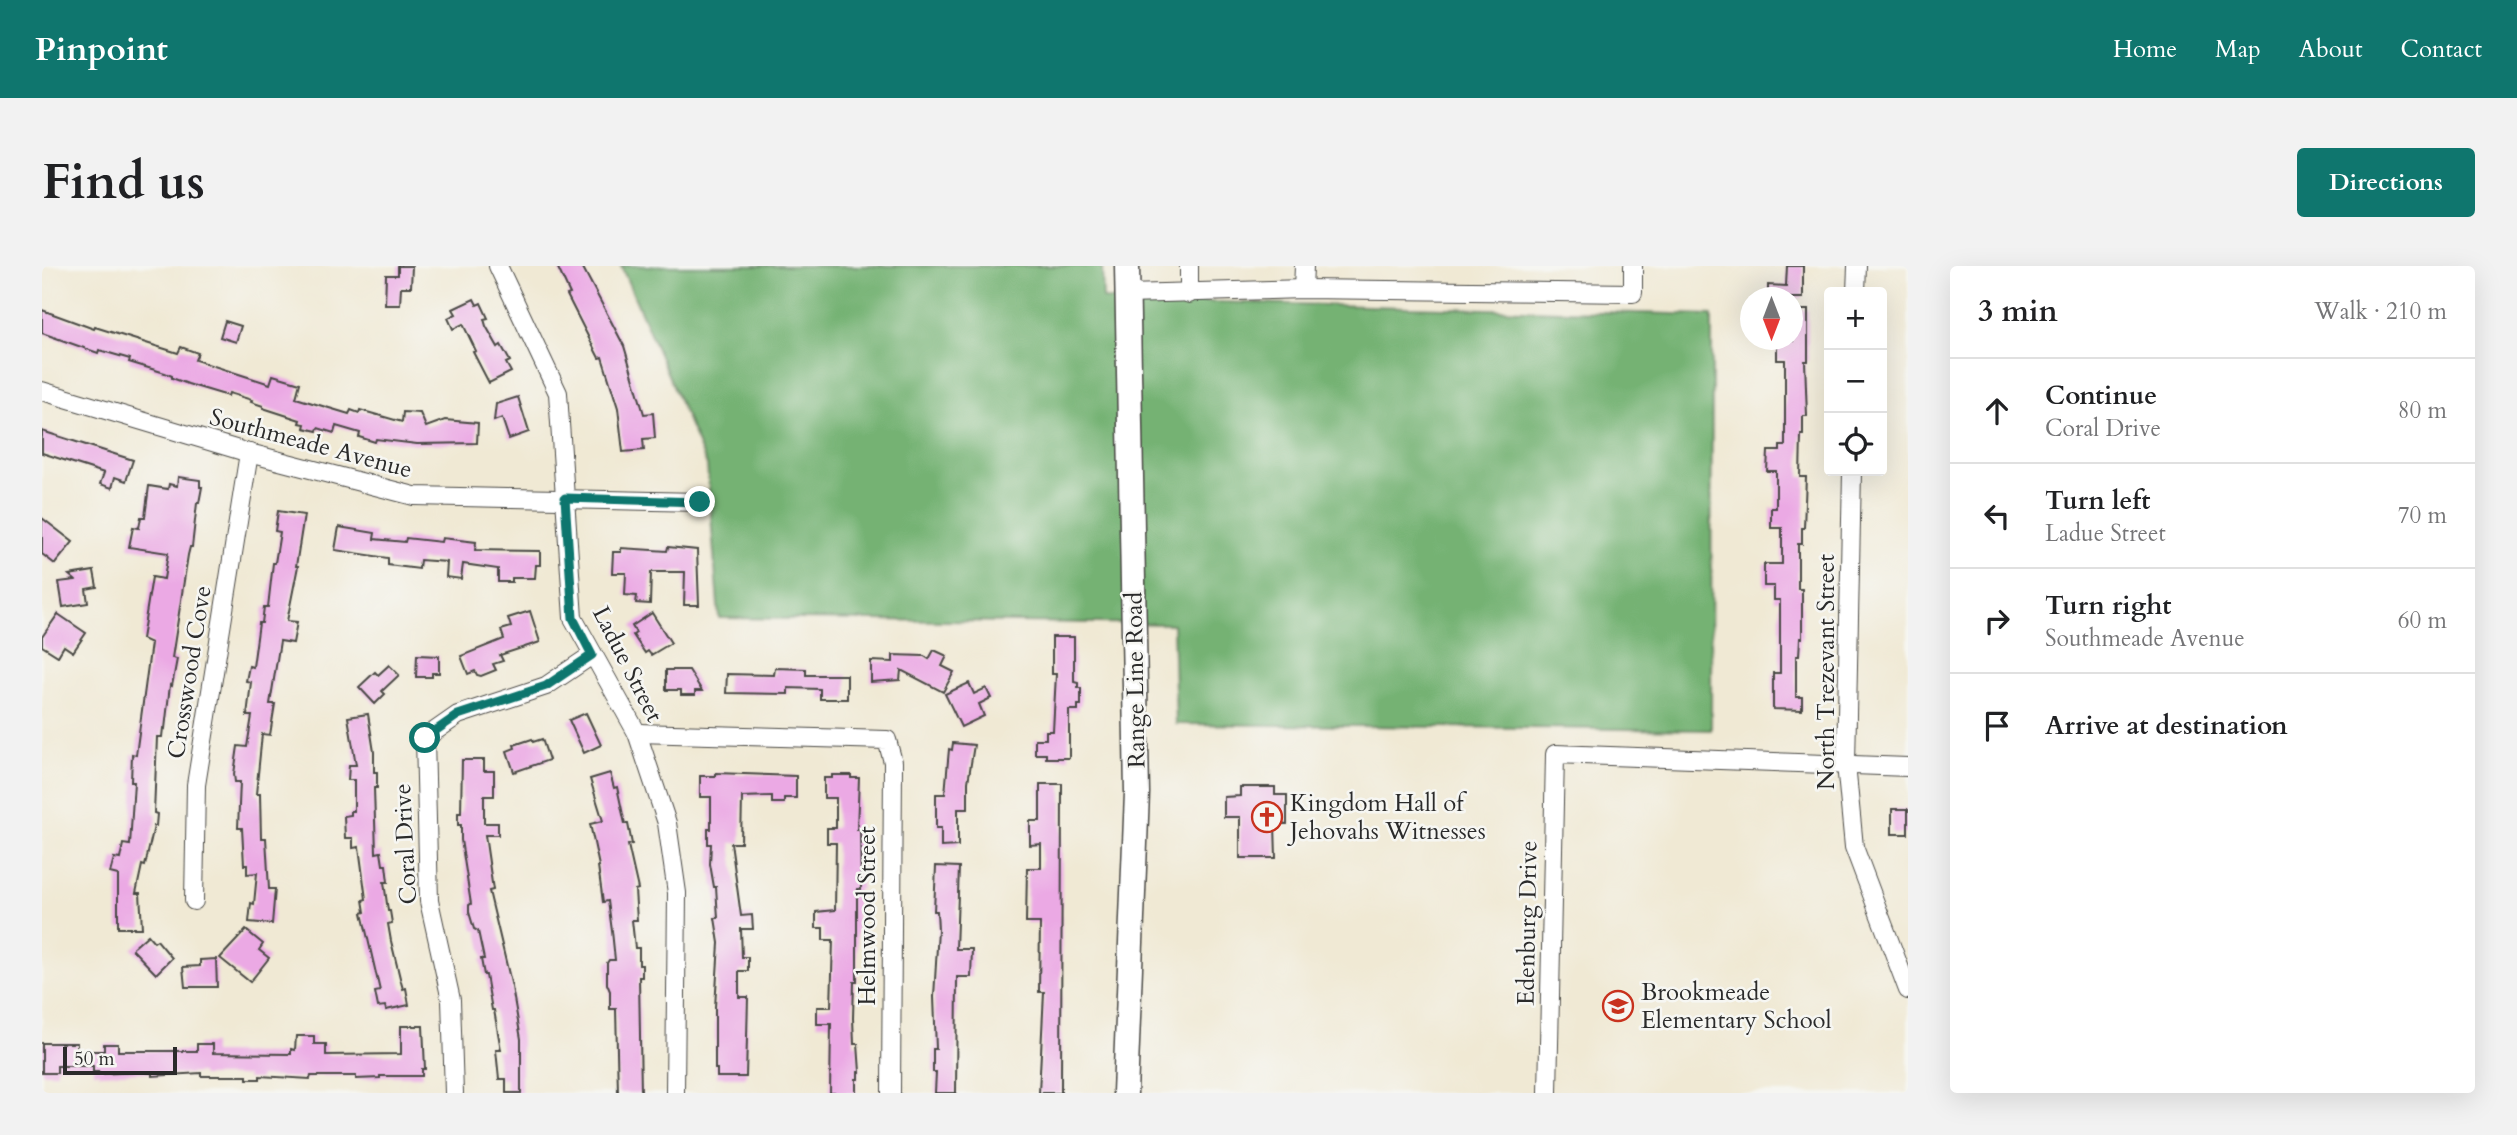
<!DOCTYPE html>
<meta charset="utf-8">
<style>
body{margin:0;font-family:Cardo,serif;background:#f2f2f2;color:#202124}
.controls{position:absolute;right:21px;top:21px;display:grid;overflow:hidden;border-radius:7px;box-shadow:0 7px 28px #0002}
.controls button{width:63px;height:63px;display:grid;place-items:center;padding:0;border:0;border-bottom:2px solid #e0e0e0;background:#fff;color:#202124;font:35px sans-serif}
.compass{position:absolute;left:1698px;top:21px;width:63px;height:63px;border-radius:50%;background:#fff;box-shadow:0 7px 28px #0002;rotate:180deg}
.scale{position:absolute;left:21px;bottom:18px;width:114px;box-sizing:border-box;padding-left:7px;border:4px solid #2b2b2b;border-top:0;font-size:19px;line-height:24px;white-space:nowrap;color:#2b2b2b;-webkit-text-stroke:5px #f6f6f2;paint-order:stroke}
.stop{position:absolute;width:21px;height:21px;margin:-16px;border:5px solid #0f766e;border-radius:50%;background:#fff}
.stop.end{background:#0f766e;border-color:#fff;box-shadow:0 2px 7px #0008}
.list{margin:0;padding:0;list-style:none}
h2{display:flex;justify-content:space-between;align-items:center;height:91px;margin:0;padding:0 28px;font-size:30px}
h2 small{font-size:23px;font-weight:400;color:#757577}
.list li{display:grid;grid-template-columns:46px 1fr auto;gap:21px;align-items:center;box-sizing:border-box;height:105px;padding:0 28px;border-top:2px solid #e0e0e0}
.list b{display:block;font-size:26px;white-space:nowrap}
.list p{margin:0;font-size:23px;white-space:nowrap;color:#757577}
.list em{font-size:23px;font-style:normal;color:#757577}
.icon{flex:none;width:38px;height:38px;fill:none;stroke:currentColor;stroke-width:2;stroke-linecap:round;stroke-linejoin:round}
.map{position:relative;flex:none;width:1866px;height:827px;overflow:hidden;border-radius:7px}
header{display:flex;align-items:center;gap:42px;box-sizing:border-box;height:98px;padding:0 35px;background:#0f766e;color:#fff}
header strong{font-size:33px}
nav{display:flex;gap:38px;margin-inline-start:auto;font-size:24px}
.intro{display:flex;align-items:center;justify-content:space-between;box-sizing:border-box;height:168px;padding:0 42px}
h1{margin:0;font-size:49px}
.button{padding:18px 32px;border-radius:7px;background:#0f766e;color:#fff;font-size:24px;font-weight:700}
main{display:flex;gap:42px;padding:0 42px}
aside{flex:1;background:#fff;border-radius:7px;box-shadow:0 7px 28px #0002}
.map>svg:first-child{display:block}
.forest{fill:#75b273;stroke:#506e4f;stroke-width:2}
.building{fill:#eba9e4}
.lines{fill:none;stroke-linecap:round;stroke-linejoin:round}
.street-casing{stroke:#494844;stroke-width:20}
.secondary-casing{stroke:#494844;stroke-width:27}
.street{stroke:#fff;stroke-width:18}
.secondary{stroke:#fff;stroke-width:24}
.route{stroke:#0f766e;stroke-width:9}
.labels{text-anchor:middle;stroke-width:5;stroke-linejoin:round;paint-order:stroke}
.street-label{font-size:24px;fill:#2b2b2b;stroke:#f6f6f2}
.poi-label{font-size:24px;fill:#2b2b2b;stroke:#f6f6f2;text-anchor:start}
</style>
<header>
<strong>Pinpoint</strong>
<nav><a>Home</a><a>Map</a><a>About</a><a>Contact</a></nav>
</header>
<div class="intro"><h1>Find us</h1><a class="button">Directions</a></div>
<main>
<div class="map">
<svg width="1866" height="827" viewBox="0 0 1866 827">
<rect width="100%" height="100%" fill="#f6f6f2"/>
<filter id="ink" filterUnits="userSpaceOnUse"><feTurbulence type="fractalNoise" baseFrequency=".0143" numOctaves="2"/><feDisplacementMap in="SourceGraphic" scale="14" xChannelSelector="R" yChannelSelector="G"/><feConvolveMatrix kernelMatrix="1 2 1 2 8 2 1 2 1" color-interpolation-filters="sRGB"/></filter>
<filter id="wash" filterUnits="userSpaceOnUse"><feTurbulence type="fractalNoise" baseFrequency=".00686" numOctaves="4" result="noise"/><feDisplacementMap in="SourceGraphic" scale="28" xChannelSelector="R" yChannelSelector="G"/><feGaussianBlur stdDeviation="1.57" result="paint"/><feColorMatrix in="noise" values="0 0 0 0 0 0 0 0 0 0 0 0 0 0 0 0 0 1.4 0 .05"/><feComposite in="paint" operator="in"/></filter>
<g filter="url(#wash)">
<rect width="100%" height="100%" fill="#f0e9d4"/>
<polygon class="forest" points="579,0 1060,0 1061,33 1670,49 1669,464 1134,458 1131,358 677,352 665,199"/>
<g id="blocks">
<g class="building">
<polygon points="356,0 370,0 369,21 359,21 358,39 343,39 344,9 356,9"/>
<polygon points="515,0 540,0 582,80 602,148 611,147 613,172 601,173 602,184 581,186 576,142 560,91 557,92 525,29 528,28"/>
<polygon points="1745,0 1761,0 1761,32 1726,32 1726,19 1744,20"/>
<polygon points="432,33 435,39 439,37 446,52 442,53 444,60 456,81 459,79 468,95 464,97 469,106 447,117 431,86 434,85 421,58 411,63 406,52 414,48 411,43"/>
<polygon points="0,44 52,63 53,61 136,87 139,81 156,87 153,94 228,118 231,109 258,117 254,132 307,148 309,144 317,147 318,144 360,156 361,146 378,147 384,161 403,154 436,157 435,177 375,178 334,173 333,176 317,171 318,167 294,160 292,167 276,162 275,165 262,162 263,158 257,157 258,154 221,142 221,140 209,136 210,134 187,127 186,130 146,118 130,112 130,110 123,107 87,96 88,93 57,84 56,87 0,67"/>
<polygon points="1751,44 1766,44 1766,95 1763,95 1765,150 1761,150 1761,169 1759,169 1758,211 1764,211 1762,262 1760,262 1760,278 1756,278 1756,323 1760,323 1760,372 1758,372 1757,390 1754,390 1754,431 1760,431 1760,444 1731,443 1731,407 1738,407 1738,334 1732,334 1732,320 1722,320 1722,298 1740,298 1740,262 1729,262 1729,242 1734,242 1734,205 1725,205 1726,185 1738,185 1738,180 1743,180 1743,94 1735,94 1735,75 1751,75"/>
<polygon points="183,55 199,60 194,76 178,71"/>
<polygon points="476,131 487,166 467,173 460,152 452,155 454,138"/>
<polygon points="0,165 91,194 84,215 73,211 70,222 58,218 62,207 0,187"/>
<polygon points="136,211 158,214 158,221 160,221 157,237 155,237 150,281 148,281 146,289 130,392 135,393 130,420 128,419 123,463 121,462 120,471 115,471 112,547 115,548 114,560 112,560 103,600 100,599 94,627 98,627 100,662 76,662 76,609 68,607 72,592 78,593 81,578 88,579 92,516 89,516 90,488 94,489 109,377 100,373 110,311 122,313 126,287 87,281 91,261 97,262 99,251 103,251 107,220 126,223 127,218 135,220"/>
<polygon points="236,245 262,249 254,300 256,300 245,355 255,356 251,377 238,375 228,438 233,438 228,469 220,468 214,528 218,528 219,572 224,572 227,623 233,623 230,658 207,656 209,637 212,638 215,607 205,608 205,599 202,599 200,562 196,562 198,516 193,516 192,508 196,480 205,481 210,450 205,450 209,416 204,415 207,400 211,401 217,357 220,357 222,341 226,341 231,297 233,297 238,266 233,265"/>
<polygon points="0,252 31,276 13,298 0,288"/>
<polygon points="297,261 333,267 332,273 363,276 364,272 399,276 400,272 434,276 433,284 498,285 498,299 494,299 493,312 470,312 470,316 456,316 456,303 421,298 419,313 404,311 405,296 378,294 377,303 346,299 346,292 293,284"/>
<polygon points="626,281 655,284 657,339 642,339 643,306 609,306 608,338 594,337 595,330 583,329 584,307 570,307 571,286 579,286 579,282 625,285"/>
<polygon points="52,305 55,321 44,323 46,337 21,341 17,316 33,314 27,309"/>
<polygon points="488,345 498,376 458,389 461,395 451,398 454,404 439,410 435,409 433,405 426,408 419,390 462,373 459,364 469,361 466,352"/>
<polygon points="610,347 629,377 609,389 606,385 603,387 591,369 594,367 590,360"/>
<polygon points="16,348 44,367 31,386 22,380 16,390 0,380 0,371"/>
<polygon points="1010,371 1032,371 1032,416 1036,417 1036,422 1039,422 1039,439 1036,439 1036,444 1027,444 1027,492 1004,492 1004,488 993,488 993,473 1004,473 1004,465 1011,465 1014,408 1010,408"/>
<polygon points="892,384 905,390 900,400 912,406 901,426 859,404 858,414 829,416 829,395 851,396 851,389 882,390 887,393"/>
<polygon points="375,389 397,390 397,407 390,407 390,411 374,411"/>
<polygon points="347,399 357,409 340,425 343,428 333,438 317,421 333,406 336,409"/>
<polygon points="733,402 764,403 764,409 805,409 805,433 778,433 778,423 746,422 746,428 684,427 685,408 732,409"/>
<polygon points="624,404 647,404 660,425 653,425 653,429 639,429 639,424 624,424"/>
<polygon points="927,417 932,428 944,422 949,432 937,438 942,450 919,461 903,428"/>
<polygon points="544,447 559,479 542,487 527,454"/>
<polygon points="326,448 332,486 332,506 335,506 335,522 332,522 334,587 339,586 341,599 344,599 346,616 342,616 346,645 348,645 350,657 346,658 349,675 359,716 361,723 364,722 367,739 344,744 343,740 336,741 333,726 338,725 320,647 323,646 321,634 324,633 317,581 311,582 311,572 303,572 302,550 309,549 309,545 312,545 312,514 306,514 307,499 314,499 306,451"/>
<polygon points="490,473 491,476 500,473 507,494 472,506 465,485 473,482 472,479"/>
<polygon points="911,477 932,479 926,516 926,543 916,543 916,580 899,581 899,562 894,562 894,528 903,528 907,483 910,484"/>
<polygon points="420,494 442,494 442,505 452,505 452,530 442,530 442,557 456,557 456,569 443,569 451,624 447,625 470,721 479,773 479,827 464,827 464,813 457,813 454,784 459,784 452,744 450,744 444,709 442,709 439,693 442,693 436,665 432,663 427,646 427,639 429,638 419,574 419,559 416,559 416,547 419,547"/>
<polygon points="568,507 572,522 575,521 583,558 586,558 590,578 586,579 596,623 593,624 595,654 590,654 593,682 597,682 597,699 600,699 600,711 597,711 599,827 576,827 574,743 568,743 568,725 565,718 565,697 567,694 573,694 570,665 566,635 561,636 556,600 557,600 548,558 561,555 548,513"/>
<polygon points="674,507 754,510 754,532 742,532 742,537 730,537 730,530 700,531 699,577 689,577 699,650 710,649 711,663 699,663 700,691 706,691 706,705 697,705 697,731 706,731 704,811 675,811 675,803 673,803 673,741 677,677 673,652 676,652 674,621 672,621 668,598 669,578 666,578 666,563 669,563 669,531 658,531 658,510 674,510"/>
<polygon points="790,509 809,509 809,512 817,512 815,563 818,563 819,623 816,623 815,629 815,716 812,716 811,752 812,778 816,778 818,806 816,806 816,813 814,813 814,827 788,827 789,758 775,758 775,741 789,741 791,674 781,674 781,662 774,662 774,646 793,644 794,577 785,577 785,562 794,562 794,532 782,532 782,512 790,512"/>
<polygon points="998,518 1020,518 1019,827 997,827 1002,726 997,726 998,657 984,657 985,602 999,602 999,578 988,579 988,555 998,555"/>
<polygon points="1198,521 1233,521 1233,529 1245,529 1245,558 1233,558 1234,592 1198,592 1198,551 1182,551 1182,531 1198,530"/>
<rect x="1850" y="543" width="16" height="25"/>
<polygon points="894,600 917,601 914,683 930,683 929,711 915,711 914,827 893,827 894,806 891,806 891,783 894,783 892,731 896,664 895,645 892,645"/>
<polygon points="204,664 221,678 217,684 227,692 208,716 178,692"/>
<polygon points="106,669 112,676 115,674 130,692 114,708 90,683"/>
<polygon points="174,693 175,721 143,721 141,701 158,700 158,694"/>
<polygon points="359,760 381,760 383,803 380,803 380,810 338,810 338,812 314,813 314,810 269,810 268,813 218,810 218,813 205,813 205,810 159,810 159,807 110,810 110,807 99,806 57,808 57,806 51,806 51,800 15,800 15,807 0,807 0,777 35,777 35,785 62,785 62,778 76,778 76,785 155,785 155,778 171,778 171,787 249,788 249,783 253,784 254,770 272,770 272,778 284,778 284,789 359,788"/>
</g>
</g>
</g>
<g filter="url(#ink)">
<use href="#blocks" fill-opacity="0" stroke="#494844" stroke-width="2"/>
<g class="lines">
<g class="street-casing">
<g id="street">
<polyline points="456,0 516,127 531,352 595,467 625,557 635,627 633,827"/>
<polyline points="1261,23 1262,0"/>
<polyline points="1814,26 1815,0"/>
<polyline points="1085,28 1261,23 1591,27 1591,0"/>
<polyline points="1147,28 1147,0"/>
<polyline points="0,125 207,187 372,230 658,236"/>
<polyline points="1810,205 1804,498 1812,581 1866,724"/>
<polyline points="595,467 845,474 851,496 849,827"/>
<polyline points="152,635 154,519 207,187"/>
<polyline points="412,827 409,734 387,635 383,472 416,449 504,420 550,389"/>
<polyline points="1506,827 1513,488 1866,501"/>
</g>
</g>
<g class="secondary-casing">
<polyline id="secondary" points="1083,827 1095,527 1085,0"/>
</g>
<use href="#street" class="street"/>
<use href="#secondary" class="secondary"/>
</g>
</g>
<g class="lines" filter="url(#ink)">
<polyline class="route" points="383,472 416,449 504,420 550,389 531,352 523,232 658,236"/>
</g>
<defs>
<g id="church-ring" transform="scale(1.575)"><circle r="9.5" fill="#f6f6f2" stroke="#c8321e" stroke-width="1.5"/><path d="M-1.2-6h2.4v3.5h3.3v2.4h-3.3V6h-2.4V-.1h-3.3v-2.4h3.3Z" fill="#c8321e"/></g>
<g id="school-ring" transform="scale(1.575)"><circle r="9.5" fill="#f6f6f2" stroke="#c8321e" stroke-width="1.5"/><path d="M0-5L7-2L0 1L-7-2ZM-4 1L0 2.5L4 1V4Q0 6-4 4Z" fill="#c8321e"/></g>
</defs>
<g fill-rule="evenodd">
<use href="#church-ring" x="1225" y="551"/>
<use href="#school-ring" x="1576" y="740"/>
</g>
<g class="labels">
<g class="street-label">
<text transform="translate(269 177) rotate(15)" y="8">Southmeade Avenue</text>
<text transform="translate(586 398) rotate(63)" y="8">Ladue Street</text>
<text transform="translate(147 406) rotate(-81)" y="8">Crosswood Cove</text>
<text transform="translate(1784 406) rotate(-90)" y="8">North Trezevant Street</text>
<text transform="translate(1093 414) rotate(-91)" y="8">Range Line Road</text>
<text transform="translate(363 578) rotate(-93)" y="8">Coral Drive</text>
<text transform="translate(825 650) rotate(-90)" y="8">Helmwood Street</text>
<text transform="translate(1485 657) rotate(-89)" y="8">Edenburg Drive</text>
</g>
<g class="poi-label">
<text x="1248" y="545">Kingdom Hall of<tspan x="1248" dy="28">Jehovahs Witnesses</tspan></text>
<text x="1599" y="734">Brookmeade<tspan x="1599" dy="28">Elementary School</tspan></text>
</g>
</g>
</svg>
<div class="controls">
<button>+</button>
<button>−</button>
<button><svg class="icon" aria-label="locate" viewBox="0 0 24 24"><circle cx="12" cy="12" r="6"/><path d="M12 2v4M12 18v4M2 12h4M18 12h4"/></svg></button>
</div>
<svg class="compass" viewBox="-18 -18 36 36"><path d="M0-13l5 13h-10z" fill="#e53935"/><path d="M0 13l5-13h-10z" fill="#757577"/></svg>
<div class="scale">50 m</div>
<div class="stop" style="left:383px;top:472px"></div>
<div class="stop end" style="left:658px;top:236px"></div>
</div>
<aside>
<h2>3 min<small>Walk · 210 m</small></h2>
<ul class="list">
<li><svg class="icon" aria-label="ahead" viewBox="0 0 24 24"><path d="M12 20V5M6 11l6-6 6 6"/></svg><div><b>Continue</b><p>Coral Drive</p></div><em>80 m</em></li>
<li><svg class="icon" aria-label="left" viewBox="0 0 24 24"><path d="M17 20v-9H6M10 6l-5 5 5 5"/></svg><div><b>Turn left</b><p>Ladue Street</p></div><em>70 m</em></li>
<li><svg class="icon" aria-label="right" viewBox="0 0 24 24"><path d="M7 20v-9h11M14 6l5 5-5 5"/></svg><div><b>Turn right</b><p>Southmeade Avenue</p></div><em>60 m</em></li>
<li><svg class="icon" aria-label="arrive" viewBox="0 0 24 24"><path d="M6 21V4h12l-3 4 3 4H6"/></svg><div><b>Arrive at destination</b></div></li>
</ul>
</aside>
</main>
